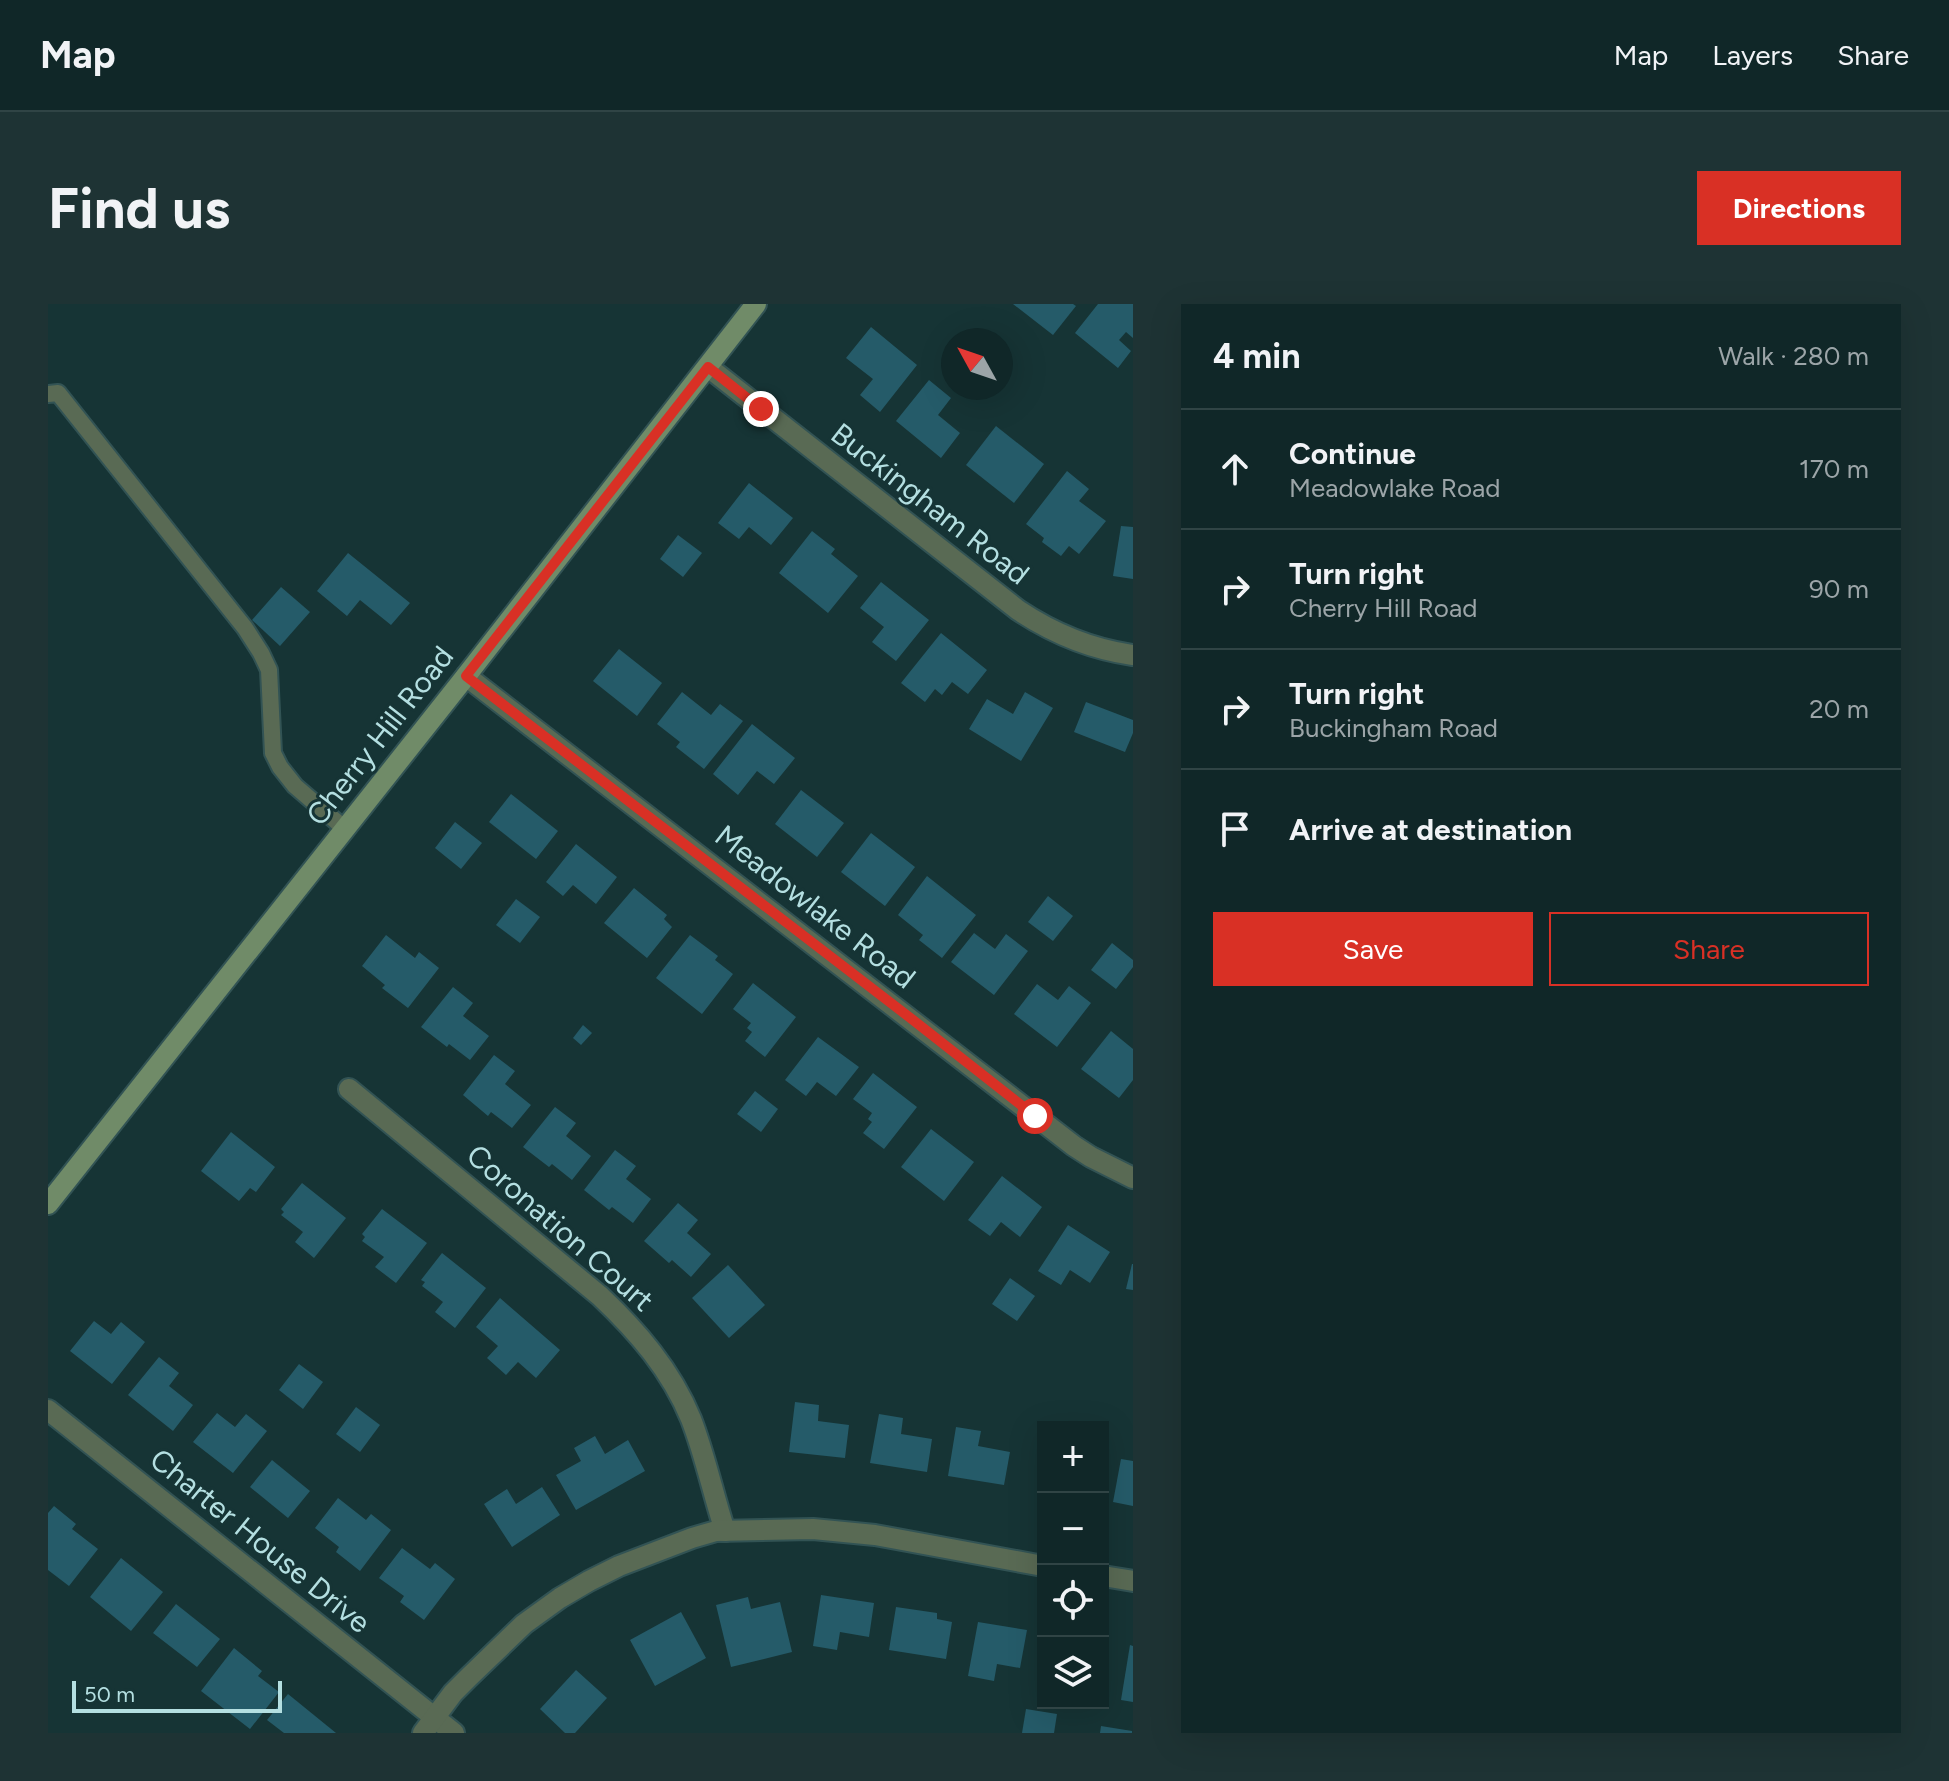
<!DOCTYPE html>
<meta charset="utf-8">
<style>
body{margin:0;font-family:Figtree,sans-serif;background:#1e3334;color:#f1f3f6}
.controls{position:absolute;right:24px;bottom:24px;display:grid;overflow:hidden;border-radius:0px;box-shadow:0 8px 32px #0002}
.controls button{width:72px;height:72px;display:grid;place-items:center;padding:0;border:0;border-bottom:2px solid #304445;background:#102728;color:#f1f3f6;font:40px sans-serif}
.compass{position:absolute;left:893px;top:24px;width:72px;height:72px;border-radius:50%;background:#102728;box-shadow:0 8px 32px #0002;rotate:310deg}
.scale{position:absolute;left:24px;bottom:20px;width:210px;box-sizing:border-box;padding-left:8px;border:4px solid #b4dfe1;border-top:0;font-size:22px;line-height:28px;white-space:nowrap;color:#b4dfe1;-webkit-text-stroke:6px #163435;paint-order:stroke}
.stop{position:absolute;width:24px;height:24px;margin:-18px;border:6px solid #d93025;border-radius:50%;background:#fff}
.stop.end{background:#d93025;border-color:#fff;box-shadow:0 2px 8px #0008}
.list{margin:0;padding:0;list-style:none}
h2{display:flex;justify-content:space-between;align-items:center;height:104px;margin:0;padding:0 32px;font-size:34px}
h2 small{font-size:26px;font-weight:400;color:#9ca5a8}
.list li{display:grid;grid-template-columns:52px 1fr auto;gap:24px;align-items:center;box-sizing:border-box;height:120px;padding:0 32px;border-top:2px solid #304445}
.list b{display:block;font-size:30px;white-space:nowrap}
.list p{margin:0;font-size:26px;white-space:nowrap;color:#9ca5a8}
.list em{font-size:26px;font-style:normal;color:#9ca5a8}
.actions{display:flex;gap:16px;padding:24px 32px}
.actions a{flex:1;padding:18px 0;border:2px solid #d93025;border-radius:0px;text-align:center;font-size:28px;color:#d93025}
.actions .main{background:#d93025;color:#fff}
.icon{flex:none;width:44px;height:44px;fill:none;stroke:currentColor;stroke-width:2;stroke-linecap:round;stroke-linejoin:round}
.map{position:relative;flex:none;width:1085px;height:1429px;overflow:hidden;border-radius:0px}
header{display:flex;align-items:center;gap:48px;box-sizing:border-box;height:112px;padding:0 40px;background:#102728;border-bottom:2px solid #304445}
header strong{font-size:38px}
nav{display:flex;gap:44px;margin-inline-start:auto;font-size:28px}
.intro{display:flex;align-items:center;justify-content:space-between;box-sizing:border-box;height:192px;padding:0 48px}
h1{margin:0;font-size:56px}
.button{padding:20px 36px;border-radius:0px;background:#d93025;color:#fff;font-size:28px;font-weight:700}
main{display:flex;gap:48px;padding:0 48px}
aside{flex:1;background:#102728;border-radius:0px;box-shadow:0 8px 32px #0002}
.map>svg:first-child{display:block}
.building{fill:#255b69}
.lines{fill:none;stroke-linecap:round;stroke-linejoin:round}
.service-casing{stroke:#325354;stroke-width:20}
.minor-casing{stroke:#325354;stroke-width:24}
.secondary-casing{stroke:#325354;stroke-width:24}
.service{stroke:#596a54;stroke-width:16}
.minor{stroke:#596a54;stroke-width:20}
.secondary{stroke:#708b68;stroke-width:20}
.route{stroke:#d93025;stroke-width:10}
.labels{text-anchor:middle;stroke-width:6;stroke-linejoin:round;paint-order:stroke}
.street-label{font-size:30px;fill:#b4dfe1;stroke:#163435}
</style>
<header>
<strong>Map</strong>
<nav><a>Map</a><a>Layers</a><a>Share</a></nav>
</header>
<div class="intro"><h1>Find us</h1><a class="button">Directions</a></div>
<main>
<div class="map">
<svg width="1085" height="1429" viewBox="0 0 1085 1429">
<rect width="100%" height="100%" fill="#163435"/>
<g class="building">
<polygon points="965,0 1025,0 1028,2 1005,31"/>
<polygon points="1050,0 1085,0 1085,34 1078,28 1071,36 1083,47 1070,64 1027,29"/>
<polygon points="823,23 869,61 832,108 812,91 825,75 798,54"/>
<polygon points="881,76 903,94 890,111 912,129 893,154 848,117"/>
<polygon points="948,122 996,160 966,199 918,161"/>
<polygon points="1019,167 1041,185 1031,197 1058,217 1031,250 1021,242 1013,252 994,238 996,234 978,220"/>
<polygon points="701,179 745,214 723,241 701,223 691,235 670,219"/>
<polygon points="1073,222 1085,223 1085,275 1065,272"/>
<polygon points="764,227 787,245 783,250 810,272 780,309 731,269"/>
<polygon points="630,231 654,249 635,273 612,255"/>
<polygon points="300,249 362,299 343,321 312,296 299,312 269,287"/>
<polygon points="833,278 881,316 848,357 824,338 836,323 812,304"/>
<polygon points="233,283 262,308 232,342 204,316"/>
<polygon points="893,329 939,366 920,390 904,378 894,391 887,385 877,398 853,379"/>
<polygon points="571,345 614,379 589,412 545,377"/>
<polygon points="634,388 663,411 672,400 695,417 656,465 628,443 632,438 609,420"/>
<polygon points="977,388 1005,404 973,457 921,425 939,395 965,410"/>
<polygon points="1038,398 1085,416 1085,429 1077,448 1026,428"/>
<polygon points="704,420 747,454 726,480 709,467 690,491 665,470"/>
<polygon points="753,486 796,519 769,553 727,520"/>
<polygon points="463,490 510,527 488,555 441,518"/>
<polygon points="407,518 434,539 413,565 387,544"/>
<polygon points="823,529 867,563 837,602 793,568"/>
<polygon points="528,540 569,573 548,600 525,581 515,592 498,578"/>
<polygon points="879,572 928,611 894,654 871,636 875,631 850,611"/>
<polygon points="586,584 619,611 616,615 624,623 599,654 556,619"/>
<polygon points="1000,592 1025,612 1005,637 980,618"/>
<polygon points="468,595 492,613 472,639 448,621"/>
<polygon points="926,629 947,645 958,630 980,647 946,691 903,658"/>
<polygon points="338,631 367,654 371,648 391,664 360,704 334,684 337,681 314,662"/>
<polygon points="642,631 670,652 667,656 685,670 654,710 608,674"/>
<polygon points="1064,639 1085,656 1085,663 1068,685 1043,666"/>
<polygon points="705,679 748,713 717,753 697,737 704,728 699,724 703,719 685,705"/>
<polygon points="989,680 1010,696 1021,682 1043,699 1009,743 966,710"/>
<polygon points="405,683 425,699 415,712 441,732 422,756 401,740 399,743 373,723"/>
<polygon points="535,721 544,729 533,741 525,734"/>
<polygon points="1063,727 1085,745 1085,776 1071,794 1033,765"/>
<polygon points="770,733 811,763 788,792 769,778 758,792 737,776"/>
<polygon points="446,751 467,767 457,780 483,801 464,824 443,808 440,812 415,791"/>
<polygon points="825,769 869,803 836,845 815,829 824,818 820,815 824,809 805,795"/>
<polygon points="707,787 730,805 713,828 689,810"/>
<polygon points="507,803 528,819 518,832 543,852 524,876 504,860 501,863 475,843"/>
<polygon points="883,825 926,858 896,897 853,863"/>
<polygon points="183,828 227,863 208,888 202,884 191,897 153,867"/>
<polygon points="567,846 588,862 578,875 603,895 585,919 564,903 561,906 536,886"/>
<polygon points="954,872 994,903 972,933 953,918 942,932 920,916"/>
<polygon points="254,879 298,914 266,954 247,938 255,928 233,911 236,908 233,905"/>
<polygon points="630,899 650,916 639,929 663,950 643,973 624,956 621,959 596,937"/>
<polygon points="334,905 379,939 348,979 327,963 336,953 314,937 317,933 314,930"/>
<polygon points="1020,921 1062,948 1042,979 1022,966 1013,981 990,967"/>
<polygon points="394,949 438,984 407,1024 387,1008 395,998 374,982 377,978 373,976"/>
<polygon points="1084,960 1085,960 1085,986 1078,985"/>
<polygon points="680,961 717,1001 681,1034 644,994"/>
<polygon points="962,974 987,992 969,1017 944,1000"/>
<polygon points="452,994 512,1046 488,1074 470,1058 458,1071 439,1054 450,1042 428,1023"/>
<polygon points="46,1017 63,1030 73,1018 97,1038 64,1080 22,1047"/>
<polygon points="111,1053 131,1069 121,1082 145,1101 125,1127 80,1091"/>
<polygon points="251,1060 275,1078 255,1105 231,1086"/>
<polygon points="747,1098 771,1101 770,1117 801,1121 797,1154 741,1148"/>
<polygon points="308,1103 332,1121 312,1148 288,1130"/>
<polygon points="169,1109 187,1123 198,1110 219,1127 185,1169 145,1138"/>
<polygon points="831,1110 855,1114 853,1130 884,1135 879,1168 822,1159"/>
<polygon points="908,1123 933,1127 930,1142 962,1148 956,1181 900,1172"/>
<polygon points="547,1132 557,1150 580,1136 597,1167 528,1206 508,1171 533,1157 526,1144"/>
<polygon points="1073,1155 1085,1157 1085,1202 1065,1198"/>
<polygon points="224,1156 262,1187 240,1214 202,1183"/>
<polygon points="993,1161 995,1161 995,1189 989,1188"/>
<polygon points="494,1183 512,1211 464,1243 436,1200 459,1185 468,1200"/>
<polygon points="290,1194 318,1216 323,1210 343,1226 312,1267 288,1248 291,1243 267,1224"/>
<polygon points="6,1202 28,1220 24,1225 50,1245 21,1282 0,1266 0,1209"/>
<polygon points="354,1244 382,1265 387,1259 407,1275 376,1316 352,1298 356,1292 331,1274"/>
<polygon points="73,1254 115,1288 83,1327 42,1293"/>
<polygon points="773,1291 826,1299 821,1333 792,1328 789,1346 765,1342"/>
<polygon points="700,1293 703,1305 732,1298 744,1348 683,1363 668,1301"/>
<polygon points="128,1300 172,1335 149,1363 105,1329"/>
<polygon points="848,1303 889,1309 889,1315 904,1318 898,1355 841,1346"/>
<polygon points="633,1308 658,1354 607,1382 582,1336"/>
<polygon points="930,1318 979,1326 972,1364 949,1360 946,1377 920,1372"/>
<polygon points="1082,1341 1085,1342 1085,1398 1073,1396"/>
<polygon points="186,1344 214,1367 210,1372 231,1388 202,1425 153,1387"/>
<polygon points="528,1366 559,1394 527,1429 517,1429 492,1405"/>
<polygon points="240,1390 288,1429 236,1429 219,1416"/>
<polygon points="978,1405 1009,1410 1006,1429 974,1429"/>
<polygon points="1053,1422 1084,1427 1084,1429 1052,1429"/>
</g>
<g class="lines">
<g class="service-casing">
<polyline id="service" points="0,90 10,89 197,324 213,349 221,366 225,449 232,463 247,482 297,525"/>
</g>
<g class="minor-casing">
<g id="minor">
<path d="M660 63 970 306C1006 330 1042 345 1085 351"/>
<polyline points="418,372 1026,842 1043,853 1085,874"/>
<path d="M301 785 552 992C589 1027 623 1066 643 1115 657 1151 665 1190 677 1227"/>
<polyline points="0,1106 406,1429"/>
<polyline points="1055,1272 1085,1277"/>
<polyline points="375,1429 405,1389 421,1373 476,1320 512,1294 541,1277 571,1262 644,1234 668,1227 765,1225 827,1231 995,1262"/>
</g>
</g>
<g class="secondary-casing">
<polyline id="secondary" points="0,900 418,372 708,0"/>
</g>
<use href="#service" class="service"/>
<use href="#minor" class="minor"/>
<use href="#secondary" class="secondary"/>
</g>
<g class="lines">
<polyline class="route" points="713,105 660,63 418,372 865,716 987,812"/>
</g>
<g class="labels">
<g class="street-label">
<text transform="translate(882 200) rotate(38)" y="10">Buckingham Road</text>
<text transform="translate(332 432) rotate(-52)" y="10">Cherry Hill Road</text>
<text transform="translate(767 603) rotate(38)" y="10">Meadowlake Road</text>
<text transform="translate(512 924) rotate(41)" y="10">Coronation Court</text>
<text transform="translate(212 1237) rotate(39)" y="10">Charter House Drive</text>
</g>
</g>
</svg>
<div class="controls">
<button>+</button>
<button>−</button>
<button><svg class="icon" aria-label="locate" viewBox="0 0 24 24"><circle cx="12" cy="12" r="6"/><path d="M12 2v4M12 18v4M2 12h4M18 12h4"/></svg></button>
<button><svg class="icon" aria-label="layers" viewBox="0 0 24 24"><path d="M12 4l9 5-9 5-9-5zM3 14l9 5 9-5"/></svg></button>
</div>
<svg class="compass" viewBox="-18 -18 36 36"><path d="M0-13l5 13h-10z" fill="#e53935"/><path d="M0 13l5-13h-10z" fill="#9ca5a8"/></svg>
<div class="scale">50 m</div>
<div class="stop" style="left:987px;top:812px"></div>
<div class="stop end" style="left:713px;top:105px"></div>
</div>
<aside>
<h2>4 min<small>Walk · 280 m</small></h2>
<ul class="list">
<li><svg class="icon" aria-label="ahead" viewBox="0 0 24 24"><path d="M12 20V5M6 11l6-6 6 6"/></svg><div><b>Continue</b><p>Meadowlake Road</p></div><em>170 m</em></li>
<li><svg class="icon" aria-label="right" viewBox="0 0 24 24"><path d="M7 20v-9h11M14 6l5 5-5 5"/></svg><div><b>Turn right</b><p>Cherry Hill Road</p></div><em>90 m</em></li>
<li><svg class="icon" aria-label="right" viewBox="0 0 24 24"><path d="M7 20v-9h11M14 6l5 5-5 5"/></svg><div><b>Turn right</b><p>Buckingham Road</p></div><em>20 m</em></li>
<li><svg class="icon" aria-label="arrive" viewBox="0 0 24 24"><path d="M6 21V4h12l-3 4 3 4H6"/></svg><div><b>Arrive at destination</b></div></li>
</ul>
<div class="actions"><a class="main">Save</a><a>Share</a></div>
</aside>
</main>
